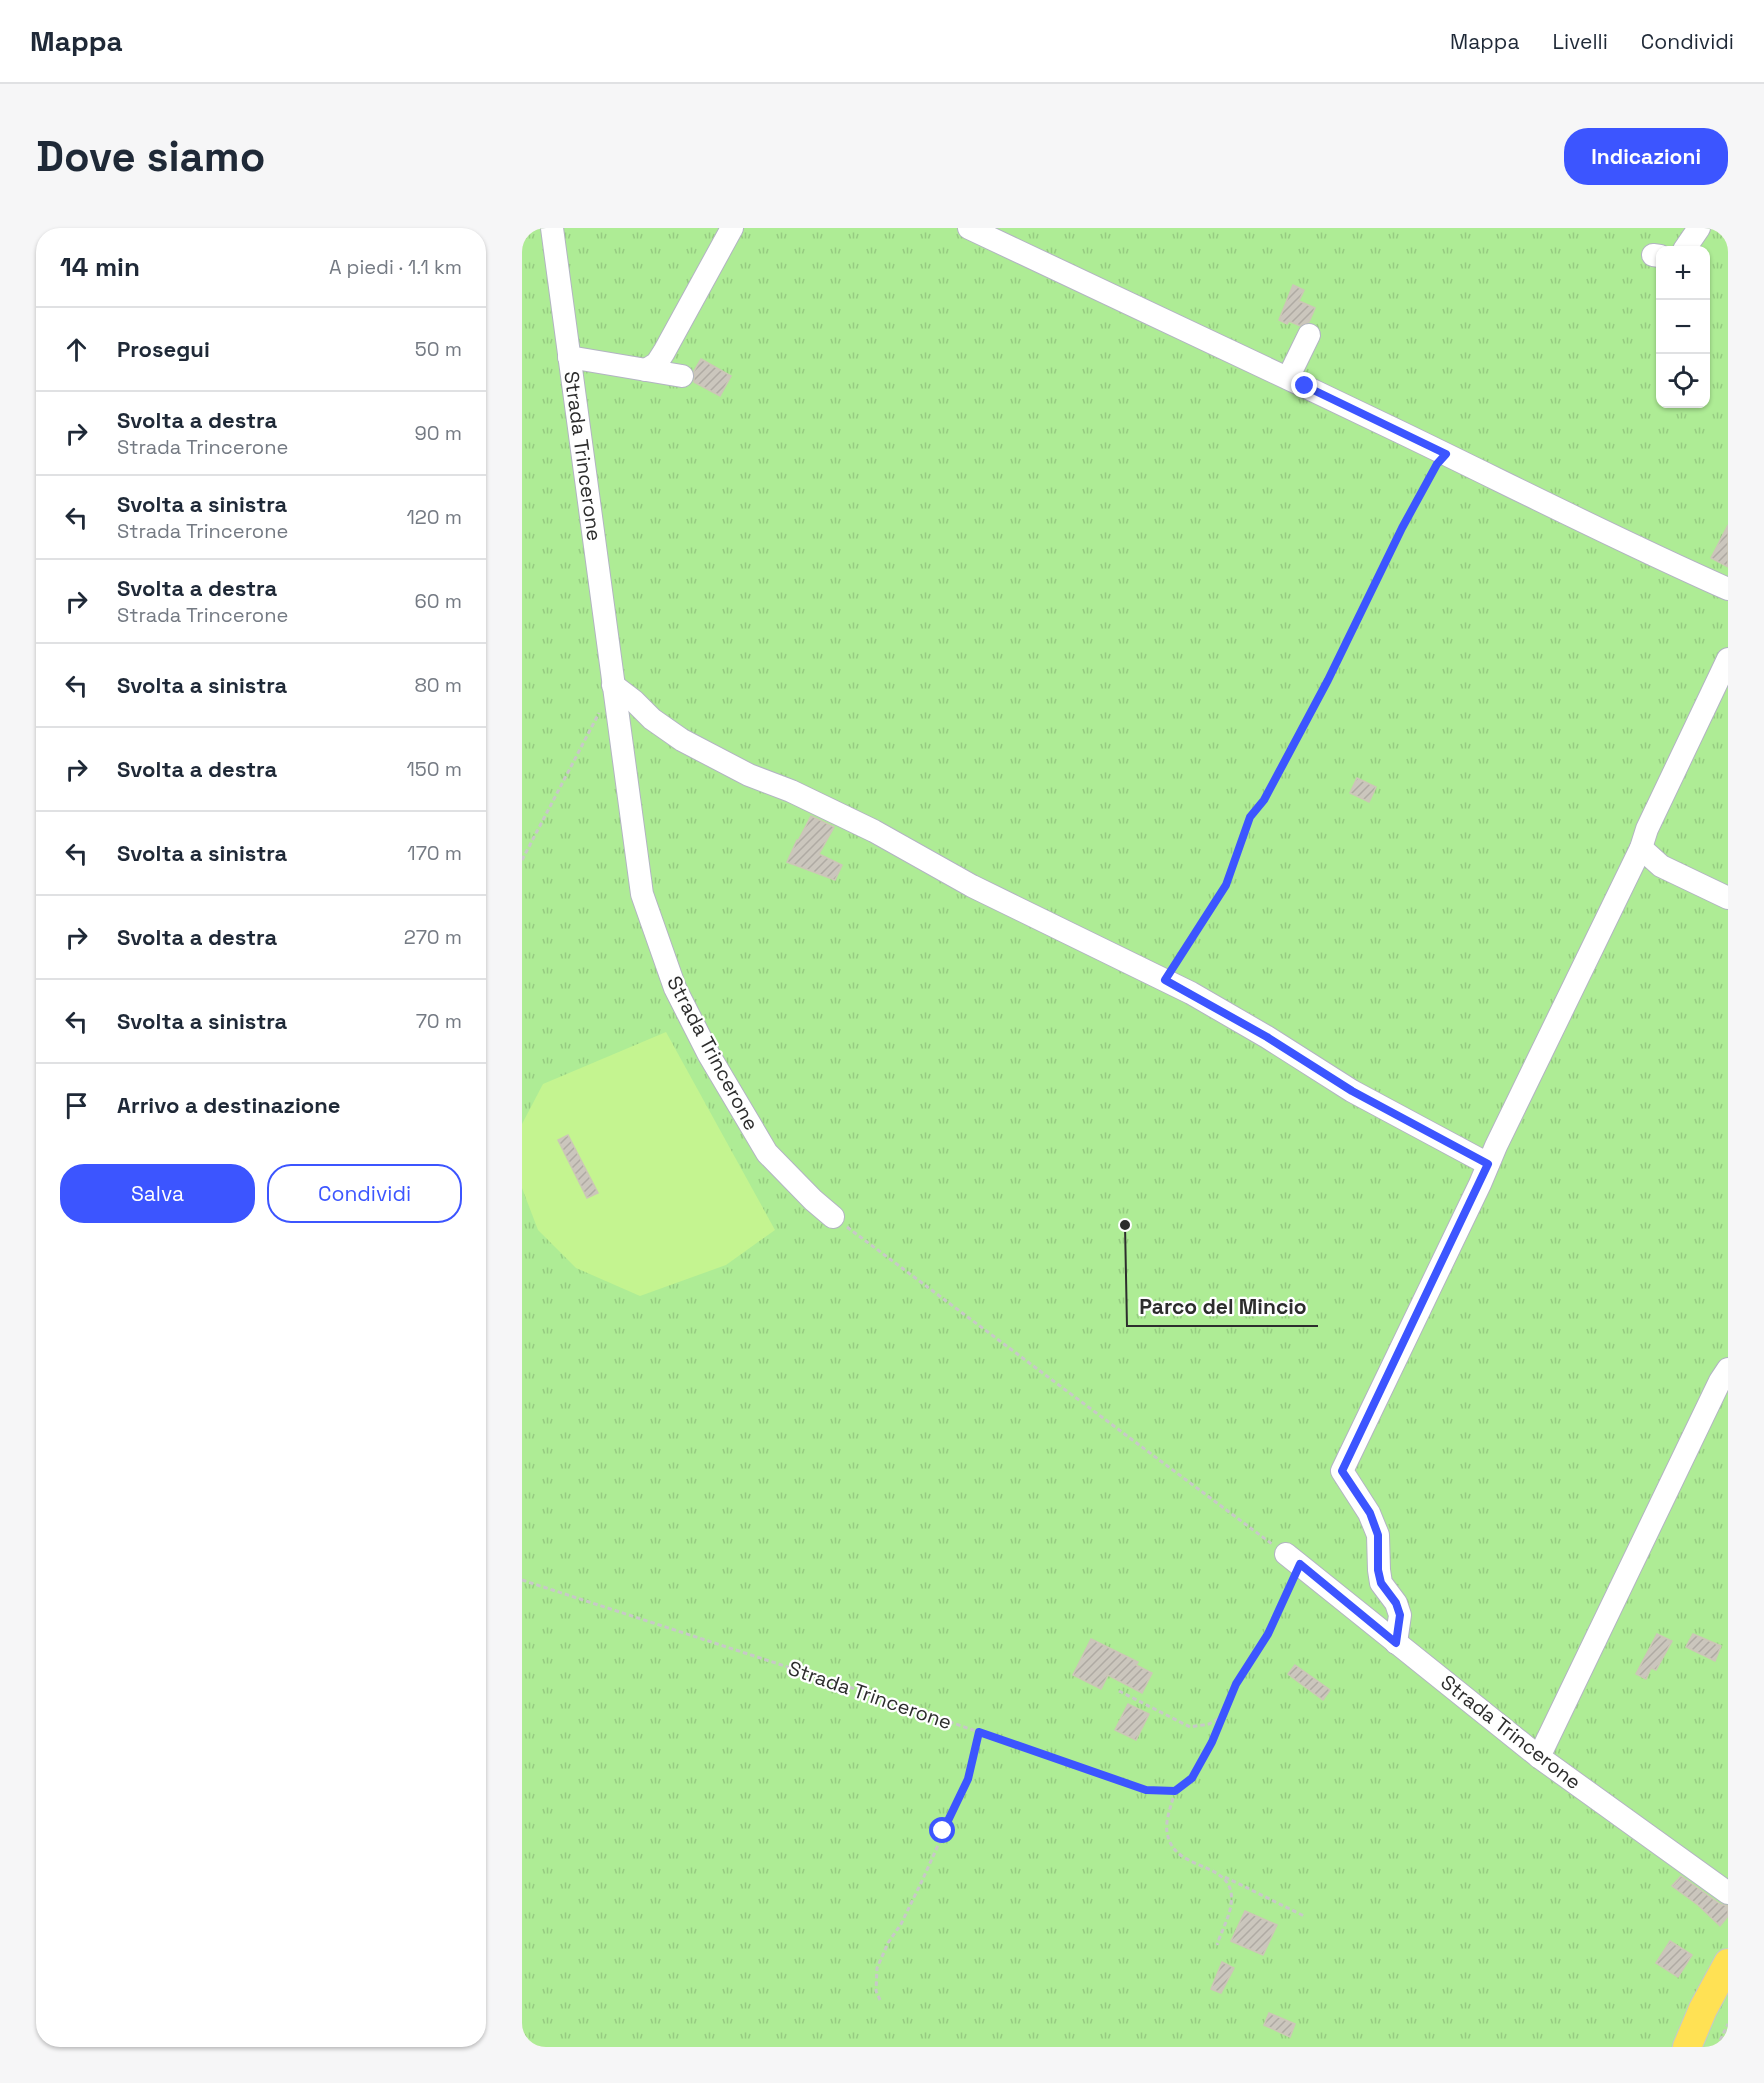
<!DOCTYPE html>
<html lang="it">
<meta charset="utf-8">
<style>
body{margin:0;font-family:"Space Grotesk",sans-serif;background:#f6f6f7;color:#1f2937}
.controls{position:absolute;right:18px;top:18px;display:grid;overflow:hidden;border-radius:12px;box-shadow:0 2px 4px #0004}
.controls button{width:54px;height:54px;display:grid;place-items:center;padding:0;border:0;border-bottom:2px solid #e0e1e3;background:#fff;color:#1f2937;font:30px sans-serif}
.stop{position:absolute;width:18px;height:18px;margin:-14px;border:4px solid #3c55ff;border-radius:50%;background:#fff}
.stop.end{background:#3c55ff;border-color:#fff;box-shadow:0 2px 6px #0008}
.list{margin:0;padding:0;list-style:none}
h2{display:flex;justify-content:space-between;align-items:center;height:78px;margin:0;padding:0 24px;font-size:26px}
h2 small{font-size:20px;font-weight:400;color:#747a83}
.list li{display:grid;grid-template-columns:39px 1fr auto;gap:18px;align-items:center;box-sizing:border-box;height:84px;padding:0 24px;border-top:2px solid #e0e1e3}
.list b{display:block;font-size:22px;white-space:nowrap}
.list p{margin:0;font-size:20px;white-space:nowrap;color:#747a83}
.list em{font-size:20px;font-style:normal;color:#747a83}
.actions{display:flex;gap:12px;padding:18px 24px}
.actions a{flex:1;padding:14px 0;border:2px solid #3c55ff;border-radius:24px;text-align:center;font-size:21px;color:#3c55ff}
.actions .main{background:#3c55ff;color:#fff}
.icon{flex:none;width:33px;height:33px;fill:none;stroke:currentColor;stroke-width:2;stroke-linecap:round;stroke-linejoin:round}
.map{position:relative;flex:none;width:1206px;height:1819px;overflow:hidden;border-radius:24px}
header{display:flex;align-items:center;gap:36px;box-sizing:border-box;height:84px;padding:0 30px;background:#fff;border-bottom:2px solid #e0e1e3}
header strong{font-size:28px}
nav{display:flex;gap:33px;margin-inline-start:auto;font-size:21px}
.intro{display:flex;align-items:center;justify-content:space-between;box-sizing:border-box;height:144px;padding:0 36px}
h1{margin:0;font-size:42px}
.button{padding:15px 27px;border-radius:24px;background:#3c55ff;color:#fff;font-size:21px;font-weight:700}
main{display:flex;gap:36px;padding:0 36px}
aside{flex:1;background:#fff;border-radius:24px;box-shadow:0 2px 4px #0004}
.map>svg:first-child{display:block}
.park{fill:url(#park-tufts);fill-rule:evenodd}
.pitch{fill:#c4f490}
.building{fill:url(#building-hatch);stroke:#ccc6b7;stroke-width:1.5}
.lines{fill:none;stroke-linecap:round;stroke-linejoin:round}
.minor-casing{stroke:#b2b4c2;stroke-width:24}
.major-casing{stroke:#c8c8c8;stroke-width:30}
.path{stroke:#c8c8c8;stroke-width:3;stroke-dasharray:4.5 3;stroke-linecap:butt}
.minor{stroke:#fff;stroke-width:22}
.major{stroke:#ffe154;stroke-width:28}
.route{stroke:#3c55ff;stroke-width:8}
.labels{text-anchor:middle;stroke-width:4.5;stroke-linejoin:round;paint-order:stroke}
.street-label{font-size:20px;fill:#2d2d2d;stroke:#fff}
.leader{fill:none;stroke:#2d2d2d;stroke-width:2}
.callout-dot{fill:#2d2d2d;stroke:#fff;stroke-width:2}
.callout-label{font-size:21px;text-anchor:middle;font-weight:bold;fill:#2d2d2d;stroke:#fff;stroke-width:4.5;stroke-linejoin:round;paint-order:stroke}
</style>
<header>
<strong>Mappa</strong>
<nav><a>Mappa</a><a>Livelli</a><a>Condividi</a></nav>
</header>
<div class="intro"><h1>Dove siamo</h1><a class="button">Indicazioni</a></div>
<main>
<aside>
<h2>14 min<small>A piedi · 1.1 km</small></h2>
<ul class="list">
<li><svg class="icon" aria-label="ahead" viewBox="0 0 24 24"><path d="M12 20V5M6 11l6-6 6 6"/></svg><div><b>Prosegui</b></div><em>50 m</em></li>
<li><svg class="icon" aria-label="right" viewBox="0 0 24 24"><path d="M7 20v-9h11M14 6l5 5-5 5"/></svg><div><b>Svolta a destra</b><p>Strada Trincerone</p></div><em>90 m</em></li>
<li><svg class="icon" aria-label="left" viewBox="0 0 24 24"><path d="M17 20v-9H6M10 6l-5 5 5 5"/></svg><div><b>Svolta a sinistra</b><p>Strada Trincerone</p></div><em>120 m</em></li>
<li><svg class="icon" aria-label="right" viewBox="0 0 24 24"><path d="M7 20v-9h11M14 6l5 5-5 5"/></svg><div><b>Svolta a destra</b><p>Strada Trincerone</p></div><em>60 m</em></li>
<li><svg class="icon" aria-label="left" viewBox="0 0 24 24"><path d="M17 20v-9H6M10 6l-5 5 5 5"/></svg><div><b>Svolta a sinistra</b></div><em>80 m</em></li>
<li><svg class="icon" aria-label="right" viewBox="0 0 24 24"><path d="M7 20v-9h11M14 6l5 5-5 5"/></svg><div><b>Svolta a destra</b></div><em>150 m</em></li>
<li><svg class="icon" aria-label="left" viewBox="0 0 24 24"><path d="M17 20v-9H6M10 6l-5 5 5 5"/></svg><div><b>Svolta a sinistra</b></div><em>170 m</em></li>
<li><svg class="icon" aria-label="right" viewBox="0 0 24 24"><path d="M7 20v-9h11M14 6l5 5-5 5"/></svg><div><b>Svolta a destra</b></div><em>270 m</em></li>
<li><svg class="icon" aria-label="left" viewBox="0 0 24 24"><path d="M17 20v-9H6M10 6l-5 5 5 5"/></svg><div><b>Svolta a sinistra</b></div><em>70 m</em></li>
<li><svg class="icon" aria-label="arrive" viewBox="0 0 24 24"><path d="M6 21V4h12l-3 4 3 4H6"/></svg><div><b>Arrivo a destinazione</b></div></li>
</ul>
<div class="actions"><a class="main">Salva</a><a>Condividi</a></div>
</aside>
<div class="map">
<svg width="1206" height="1819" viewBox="0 0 1206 1819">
<defs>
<pattern id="park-tufts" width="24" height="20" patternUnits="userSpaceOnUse" patternTransform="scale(1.5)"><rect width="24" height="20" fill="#aeec95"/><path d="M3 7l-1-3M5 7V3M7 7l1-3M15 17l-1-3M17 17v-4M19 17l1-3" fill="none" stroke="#96cb81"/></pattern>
<pattern id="building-hatch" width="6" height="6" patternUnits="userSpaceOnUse" patternTransform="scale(1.5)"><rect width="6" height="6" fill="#cbc6bd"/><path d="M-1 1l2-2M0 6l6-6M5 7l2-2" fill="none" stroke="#afaaa3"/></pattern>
</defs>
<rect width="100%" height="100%" fill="#f0e9de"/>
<path class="park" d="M0 0H1206V1819H0ZM1138 22H1184V176H1138Z"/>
<polygon class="pitch" points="144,804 253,1002 204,1037 118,1068 54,1040 16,1002 0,960 0,896 21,856"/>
<g class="building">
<polygon points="771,57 782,62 777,73 793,80 787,94 778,98 767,93 765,96 757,92"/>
<polygon points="179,131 209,148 198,168 172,154 172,143"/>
<polygon points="1206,297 1206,339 1189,330"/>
<polygon points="835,550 854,559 847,574 828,565"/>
<polygon points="289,588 312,599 297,626 320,637 313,652 265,634 275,612 276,613"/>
<polygon points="46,907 76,965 65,970 36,912"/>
<polygon points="1135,1406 1150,1413 1134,1442 1129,1440 1124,1451 1114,1446"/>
<polygon points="1171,1406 1199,1418 1193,1433 1164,1419"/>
<polygon points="569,1411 616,1434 614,1437 630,1445 620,1465 586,1447 579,1461 551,1447"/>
<polygon points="773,1437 808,1462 801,1472 766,1446"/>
<polygon points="606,1476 627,1486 614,1512 593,1502"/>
<polygon points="1159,1648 1198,1676 1206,1678 1206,1688 1198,1698 1176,1677 1150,1658"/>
<polygon points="723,1683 755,1697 741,1727 709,1713"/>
<polygon points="1148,1713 1170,1727 1156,1749 1134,1735"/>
<polygon points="700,1734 712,1740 699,1765 689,1761"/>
<polygon points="747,1785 773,1796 768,1809 742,1797"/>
</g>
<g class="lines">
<g class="minor-casing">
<g id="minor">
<polyline points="30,0 120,666 153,760 187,827 245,925 291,972 311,989"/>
<path d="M447 0C591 69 735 135 878 204 988 257 1095 312 1206 361"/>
<polyline points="1162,22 1177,0"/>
<polyline points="1131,27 1138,28"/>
<polyline points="47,129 160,148"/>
<polyline points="124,142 135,135 142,124 210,0"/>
<polyline points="766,150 787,107"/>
<polyline points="91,457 112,473 130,491 160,512 227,547 269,563 352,603 450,658 669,765 745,809 830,863 966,936"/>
<polyline points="1119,620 1139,638 1206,670"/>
<polyline points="764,1326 1017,1529 1206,1665"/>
<polyline points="874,1415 878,1387 874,1375 859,1355 857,1342 856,1307 847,1285 820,1243 958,956 974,918 1119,620 1125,601 1206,431"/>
<polyline points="1017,1529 1198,1153 1206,1141"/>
</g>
</g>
<g class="major-casing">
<polyline id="major" points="1165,1819 1181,1781 1206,1735"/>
</g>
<g class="path">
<polyline points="0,632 77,485"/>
<path d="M652 738 703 657 728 589 742 572C800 462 854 350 913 241"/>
<polyline points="325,999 750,1316"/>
<polyline points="0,1352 330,1460 624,1562 653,1563 670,1550 690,1514 714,1456 745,1406 770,1352"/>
<polyline points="597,1463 668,1499 687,1496 701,1488"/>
<path d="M653 1563C650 1575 643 1592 645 1604 651 1647 716 1630 709 1677 707 1690 699 1704 695 1717"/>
<polyline points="703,1649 782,1688"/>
<polyline points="358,1772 354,1763 355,1740 366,1715 379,1696 399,1655 446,1551 457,1504"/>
<polyline points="1195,1819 1206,1796"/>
</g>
<use href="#minor" class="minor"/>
<use href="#major" class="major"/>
</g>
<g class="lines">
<polyline class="route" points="421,1603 446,1551 457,1504 624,1562 653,1563 670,1550 690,1514 714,1456 746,1406 778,1336 874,1415 878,1387 874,1375 859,1355 856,1342 856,1307 848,1285 820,1243 966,936 830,863 745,809 643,752 704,657 728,589 742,572 806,452 880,300 915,236 924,226 783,158"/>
</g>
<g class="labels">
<g class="street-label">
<text transform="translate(61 228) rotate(82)" y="7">Strada Trincerone</text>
<text transform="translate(191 825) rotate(62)" y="7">Strada Trincerone</text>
<text transform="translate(348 1467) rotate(19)" y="7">Strada Trincerone</text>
<text transform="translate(989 1504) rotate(38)" y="7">Strada Trincerone</text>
</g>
</g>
<path class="leader" d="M603 997L605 1098H796"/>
<circle class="callout-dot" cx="603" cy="997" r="6"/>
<g class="callout-label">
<text x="701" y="1086">Parco del Mincio</text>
</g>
</svg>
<div class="controls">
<button>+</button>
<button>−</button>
<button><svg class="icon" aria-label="locate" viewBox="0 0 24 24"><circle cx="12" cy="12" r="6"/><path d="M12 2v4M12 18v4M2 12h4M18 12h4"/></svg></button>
</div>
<div class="stop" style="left:421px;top:1603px"></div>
<div class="stop end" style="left:783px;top:158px"></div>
</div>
</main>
